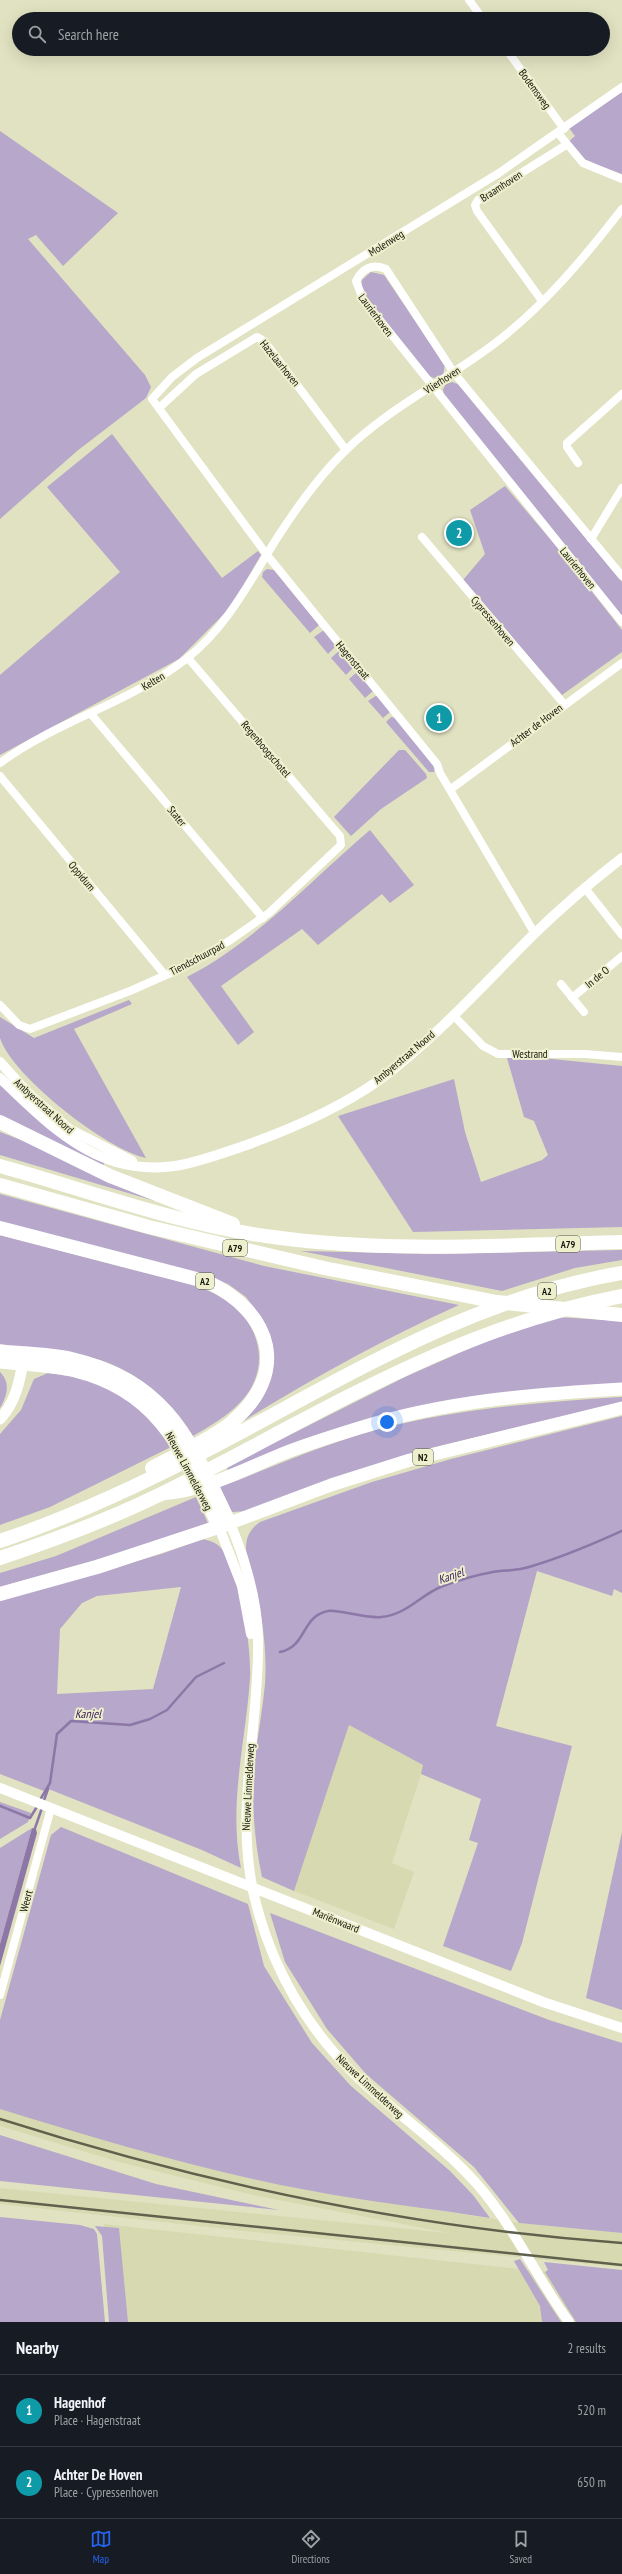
<!DOCTYPE html>
<meta charset="utf-8">
<style>
body{margin:0;font-family:"PT Sans Narrow",sans-serif;background:#242831;color:#f1f3f6}
.you{position:absolute;left:387px;top:1422px;width:14px;height:14px;margin:-10px;border:3px solid #fff;border-radius:50%;background:#1a73e8;box-shadow:0 0 0 6px #1a73e833}
.badge{display:grid;place-items:center;width:26px;height:26px;border-radius:50%;background:#2563eb;color:#fff;font-size:13px;font-weight:700}
.pin{position:absolute;translate:-50% -50%;border:2px solid #fff;box-shadow:0 1px 4px #0006}
.list{margin:0;padding:0;list-style:none}
h2{display:flex;justify-content:space-between;align-items:center;height:52px;margin:0;padding:0 16px;font-size:17px}
h2 small{font-size:13px;font-weight:400;color:#9ea1a6}
.list li{display:grid;grid-template-columns:26px 1fr auto;gap:12px;align-items:center;box-sizing:border-box;height:72px;padding:0 16px;border-top:1px solid #363941}
.list b{display:block;font-size:15px;white-space:nowrap}
.list p{margin:0;font-size:13px;white-space:nowrap;color:#9ea1a6}
.list em{font-size:13px;font-style:normal;color:#9ea1a6}
.icon{flex:none;width:22px;height:22px;fill:none;stroke:currentColor;stroke-width:2;stroke-linecap:round;stroke-linejoin:round}
.map{position:relative;flex:none;width:622px;height:2322px;overflow:hidden}
.search{position:absolute;background:#171b24;box-shadow:0 4px 16px #0002;left:12px;right:12px;top:12px;height:44px;display:flex;align-items:center;gap:10px;box-sizing:border-box;padding:0 14px;border-radius:22px;color:#9ea1a6;font-size:15px}
.sheet{height:196px;background:#171b24}
nav{display:flex;justify-content:space-around;align-items:center;box-sizing:border-box;height:56px;border-top:1px solid #363941;background:#171b24;font-size:11px;color:#9ea1a6}
nav a{display:grid;justify-items:center;gap:2px}
nav .on{color:#2563eb}
.map>svg:first-child{display:block}
.built{fill:#d7dab1}
.green{fill:#b6a7cb;fill-rule:evenodd}
.water{fill:#8c77a7}
.lines{fill:none;stroke-linecap:round;stroke-linejoin:round}
.stream{stroke:#8c77a7;stroke-width:2.5}
.minor{stroke:#fff;stroke-width:8}
.tertiary{stroke:#fff;stroke-width:10}
.secondary{stroke:#fff;stroke-width:11}
.primary{stroke:#fff;stroke-width:13}
.trunk{stroke:#fff;stroke-width:13}
.motorway{stroke:#fff;stroke-width:14}
.rail{stroke:#60614d;stroke-width:2.5}
.labels{text-anchor:middle;stroke-width:4;stroke-linejoin:round;paint-order:stroke}
.shield{fill:#edefcd;stroke:#555644;stroke-width:1}
.shield-label{font-size:10px;font-weight:bold;fill:#141509}
.street-label{font-size:11px;fill:#141509;stroke:#edefcd}
.water-label{font-size:12px;font-style:italic;fill:#3f215e;stroke:#edefcd}
</style>
<div class="map">
<svg width="622" height="2322" viewBox="0 0 622 2322">
<rect width="100%" height="100%" fill="#e0e2c1"/>
<g class="built">
<polygon points="348,1724 424,1765 392,1863 414,1872 394,1929 294,1891"/>
<polygon points="0,2109 219,2171 306,2190 519,2223 622,2233 622,2267 253,2232 0,2204 0,2188 449,2233 253,2195 119,2162 0,2126"/>
<polygon points="104,2224 622,2280 622,2322 115,2322"/>
</g>
<g class="green">
<polygon points="622,92 622,174 584,160 568,142 575,136 569,128"/>
<polygon points="0,131 118,213 63,266 36,235 28,239 145,375 151,387 146,398 77,451 0,519"/>
<polygon points="371,272 384,275 445,365 443,375 434,378 429,376 361,291 362,280"/>
<polygon points="452,382 458,384 622,582 622,616 444,396 443,389 446,384"/>
<polygon points="112,434 222,578 258,551 261,555 230,608 179,659 0,755 0,675 120,572 47,487"/>
<polygon points="505,486 557,547 622,630 622,652 562,695 463,580 485,554 470,510"/>
<polygon points="267,569 274,570 319,625 310,633 262,577 263,572"/>
<polygon points="324,630 336,646 328,654 314,637"/>
<polygon points="339,651 354,667 346,675 331,658"/>
<polygon points="357,672 373,691 365,698 349,679"/>
<polygon points="377,695 390,712 383,718 368,701"/>
<polygon points="391,717 396,718 435,768 434,772 429,772 386,722"/>
<polygon points="399,750 405,750 426,774 427,778 381,809 351,836 334,817"/>
<path d="M370 830 414 885 390 903 382 894 318 945 302 929 221 986 254 1032 238 1045 187 977C258 940 310 881 370 830Z"/>
<path d="M129 1000 132 1004 74 1029 146 1158C107 1150 12 1076 0 1038 0 1033 0 1023 0 1017L34 1038Z"/>
<polygon points="532,1057 622,1066 622,1227 413,1232 338,1116 454,1079 465,1132 481,1182 542,1160 548,1155 534,1121 524,1117 507,1058"/>
<polygon points="0,1081 105,1160 103,1166 0,1115"/>
<polygon points="0,1132 50,1151 155,1201 0,1155"/>
<path d="M0 1194 264 1266 459 1305C381 1340 308 1381 235 1426L251 1409 268 1332 263 1320 246 1297 228 1284 209 1277 0 1223Z"/>
<path d="M0 1235C46 1247 92 1259 138 1271 166 1278 199 1283 224 1299 244 1311 258 1332 259 1356 260 1397 224 1418 193 1436 172 1401 139 1373 100 1360 68 1350 32 1351 0 1344Z"/>
<polygon points="622,1250 622,1260 575,1268 502,1291 301,1251 433,1254"/>
<polygon points="556,1317 622,1321 622,1384 401,1412 229,1471 226,1467 405,1377 486,1341"/>
<path d="M0 1372C11 1383 7 1396 0 1408Z"/>
<polygon points="48,1373 91,1379 131,1400 175,1445 50,1507 0,1525 0,1434 21,1410 34,1379"/>
<path d="M622 1397V1402L423 1450 351 1473 247 1511 232 1512 220 1487C271 1468 323 1444 376 1430 457 1409 539 1402 622 1397Z"/>
<path d="M622 1416V1593L614 1589 612 1596 537 1571 496 1726 572 1746 522 1943 511 1971 443 1946 478 1843 469 1840 481 1799 421 1774 423 1765 349 1725 294 1891 262 1877C253 1835 251 1793 256 1750 259 1728 263 1706 265 1684 268 1638 258 1594 246 1550 246 1537 249 1530 260 1522L372 1482 451 1459Z"/>
<polygon points="196,1497 208,1523 127,1551 0,1587 0,1573 56,1556"/>
<path d="M203 1539C210 1541 215 1542 220 1547 240 1565 252 1650 250 1678 246 1741 228 1804 241 1868L202 1850 46 1788 44 1791 0 1774V1600L161 1554ZM181 1587 153 1689 57 1694 60 1629 82 1603 97 1596Z"/>
<polygon points="0,1802 31,1813 28,1822 0,1839"/>
<path d="M61 1827 248 1904 264 1966 312 2043 351 2086 450 2171 473 2195 490 2218C429 2208 368 2202 307 2190 204 2171 101 2140 0 2109V2020L51 1835Z"/>
<polygon points="32,1828 0,1944 0,1848"/>
<polygon points="622,1832 622,2010 586,1998"/>
<polygon points="270,1913 549,2020 622,2043 622,2233 519,2223 474,2167 366,2074 327,2029 285,1962"/>
<polygon points="0,2135 156,2184 279,2210 0,2181"/>
<polygon points="0,2217 80,2225 94,2229 97,2234 105,2322 0,2322"/>
<polygon points="95,2226 119,2228 128,2322 109,2322 102,2236"/>
<polygon points="520,2259 561,2322 542,2322 540,2306 514,2261"/>
<polygon points="544,2262 622,2270 622,2322 576,2322 545,2272 548,2270"/>
</g>
<polygon class="water" points="32,1828 36,1829 37,1833 0,1966 0,1944"/>
<g class="lines">
<g class="stream">
<path d="M280 1652C307 1647 301 1616 328 1611 337 1609 366 1619 381 1617 407 1615 421 1594 443 1586 459 1580 476 1575 493 1572 504 1570 517 1571 529 1567 561 1558 591 1545 622 1531"/>
<polyline points="40,1800 50,1783 57,1734 71,1721 130,1725 150,1719 167,1710 196,1677 224,1663"/>
<polyline points="43,1803 48,1789"/>
<polyline points="0,1806 30,1818 38,1805"/>
<polyline points="34,1831 42,1808"/>
</g>
<g class="minor">
<polyline points="469,0 483,19"/>
<polyline points="506,49 564,129"/>
<polyline points="558,133 583,163 622,179"/>
<polyline points="542,301 477,211 475,205 478,200 566,145"/>
<polyline points="159,408 196,374 257,337 264,341 346,450"/>
<polyline points="578,463 567,447 567,443 622,394"/>
<polyline points="422,537 564,704"/>
<polyline points="591,539 622,488"/>
<path d="M622 576 454 373 386 269C372 263 362 269 356 281L363 299 622 622"/>
<polyline points="91,714 263,918"/>
<path d="M0 763C57 721 129 703 186 659 227 627 250 581 277 538 297 507 319 476 345 451 389 408 445 381 494 344 544 306 584 258 622 209"/>
<polyline points="0,776 165,975"/>
<polyline points="451,789 622,663"/>
<polyline points="585,888 622,935"/>
<polyline points="535,934 440,773 437,764 267,555 152,399 172,377 197,358 499,173 622,87"/>
<polyline points="561,984 584,1012"/>
<polyline points="572,998 622,956"/>
<polyline points="0,1005 19,1025 30,1029 130,991 184,967 229,941 269,913 341,845 340,836 327,821 188,658"/>
<polyline points="453,1015 483,1046 498,1054 585,1054 622,1057"/>
<polyline points="0,1995 51,1808"/>
</g>
<g class="tertiary">
<polyline points="0,1062 28,1093 69,1129 132,1161"/>
<path d="M0 1078C33 1110 71 1149 116 1162 163 1175 194 1163 238 1148 287 1131 335 1111 378 1081 435 1039 483 985 533 935 561 908 591 882 622 858"/>
<path d="M230 1523C245 1559 257 1598 258 1638 260 1723 235 1806 253 1891 270 1967 309 2034 367 2086 404 2119 444 2147 477 2184 514 2226 536 2277 569 2322"/>
<polyline points="219,1527 242,1586 251,1634"/>
<polyline points="0,1788 543,2002 622,2028"/>
</g>
<path class="secondary" d="M0 1419C16 1402 20 1380 24 1357"/>
<g class="primary">
<path d="M0 1351C23 1353 47 1353 70 1358 169 1381 190 1440 230 1523"/>
<path d="M0 1362C25 1365 51 1365 75 1371 161 1392 184 1455 219 1527"/>
</g>
<g class="trunk">
<path d="M162 1494C204 1491 243 1470 282 1454 307 1444 333 1436 359 1428 445 1401 533 1394 622 1389"/>
<polyline points="230,1523 331,1485 410,1460 622,1408"/>
</g>
<g class="motorway">
<polyline points="0,1122 110,1176 233,1224"/>
<path d="M0 1166C90 1191 180 1225 273 1237 389 1253 505 1245 622 1242"/>
<polyline points="0,1185 149,1227 324,1268 497,1302 622,1315"/>
<path d="M0 1228 208 1282C273 1313 290 1374 231 1423 208 1441 178 1454 152 1468"/>
<path d="M0 1541C72 1517 142 1484 209 1449 345 1378 468 1299 622 1273"/>
<path d="M0 1558C54 1540 110 1519 161 1494 316 1417 449 1329 622 1296"/>
<polyline points="0,1594 97,1567 230,1523"/>
</g>
<g class="rail">
<path d="M0 2119C201 2183 411 2228 622 2243"/>
<polyline points="0,2200 622,2265"/>
</g>
</g>
<g class="labels">
<g class="shield">
<rect x="556" y="1236" width="24" height="16" rx="3"/>
<rect x="223" y="1240" width="24" height="16" rx="3"/>
<rect x="196" y="1273" width="18" height="16" rx="3"/>
<rect x="538" y="1283" width="18" height="16" rx="3"/>
<rect x="413" y="1449" width="20" height="16" rx="3"/>
</g>
<g class="shield-label">
<text x="568" y="1248">A79</text>
<text x="235" y="1252">A79</text>
<text x="205" y="1285">A2</text>
<text x="547" y="1295">A2</text>
<text x="423" y="1461">N2</text>
</g>
<g class="street-label">
<text transform="translate(535 89) rotate(54)" y="4">Bodemsweg</text>
<text transform="translate(501 186) rotate(-33)" y="4">Braamhoven</text>
<text transform="translate(386 243) rotate(-32)" y="4">Molenweg</text>
<text transform="translate(376 315) rotate(53)" y="4">Laurierhoven</text>
<text transform="translate(280 363) rotate(51)" y="4">Hazelaarhoven</text>
<text transform="translate(442 380) rotate(-33)" y="4">Vlierhoven</text>
<text transform="translate(578 568) rotate(51)" y="4">Laurierhoven</text>
<text transform="translate(493 621) rotate(50)" y="4">Cypressenhoven</text>
<text transform="translate(353 660) rotate(50)" y="4">Hagenstraat</text>
<text transform="translate(153 681) rotate(-31)" y="4">Kelten</text>
<text transform="translate(536 725) rotate(-37)" y="4">Achter de Hoven</text>
<text transform="translate(266 749) rotate(50)" y="4">Regenboogschotel</text>
<text transform="translate(177 816) rotate(50)" y="4">Stater</text>
<text transform="translate(82 876) rotate(50)" y="4">Oppidum</text>
<text transform="translate(197 958) rotate(-28)" y="4">Tiendschuurpad</text>
<text transform="translate(597 977) rotate(-40)" y="4">In de O</text>
<text x="530" y="1058">Westrand</text>
<text transform="translate(404 1057) rotate(-40)" y="4">Ambyerstraat Noord</text>
<text transform="translate(44 1106) rotate(42)" y="4">Ambyerstraat Noord</text>
<text transform="translate(189 1471) rotate(62)" y="4">Nieuwe Limmelderweg</text>
<text transform="translate(248 1787) rotate(-87)" y="4">Nieuwe Limmelderweg</text>
<text transform="translate(26 1901) rotate(-75)" y="4">Weert</text>
<text transform="translate(336 1920) rotate(22)" y="4">Mariënwaard</text>
<text transform="translate(370 2086) rotate(43)" y="4">Nieuwe Limmelderweg</text>
</g>
<g class="water-label">
<text transform="translate(451 1576) rotate(-19)" y="4">Kanjel</text>
<text x="88" y="1718">Kanjel</text>
</g>
</g>
</svg>
<div class="you"></div>
<div class="pin badge" style="left:439px;top:718px;background:#0f9aa8">1</div>
<div class="pin badge" style="left:459px;top:533px;background:#0f9aa8">2</div>
<div class="search"><svg class="icon" aria-label="search" viewBox="0 0 24 24"><circle cx="10" cy="10" r="6"/><path d="M15 15l6 6"/></svg>Search here</div>
</div>
<section class="sheet">
<h2>Nearby<small>2 results</small></h2>
<ul class="list">
<li><span class="badge" style="background:#0f9aa8">1</span><div><b>Hagenhof</b><p>Place · Hagenstraat</p></div><em>520 m</em></li>
<li><span class="badge" style="background:#0f9aa8">2</span><div><b>Achter De Hoven</b><p>Place · Cypressenhoven</p></div><em>650 m</em></li>
</ul>
</section>
<nav>
<a class="on"><svg class="icon" aria-label="map" viewBox="0 0 24 24"><path d="M3 6l6-2 6 2 6-2v14l-6 2-6-2-6 2zM9 4v14M15 6v14"/></svg>Map</a>
<a><svg class="icon" aria-label="directions" viewBox="0 0 24 24"><path d="M12 3l9 9-9 9-9-9zM9 14v-3h6M13 9l2 2-2 2"/></svg>Directions</a>
<a><svg class="icon" aria-label="saved" viewBox="0 0 24 24"><path d="M7 4h10v16l-5-4-5 4z"/></svg>Saved</a>
</nav>
